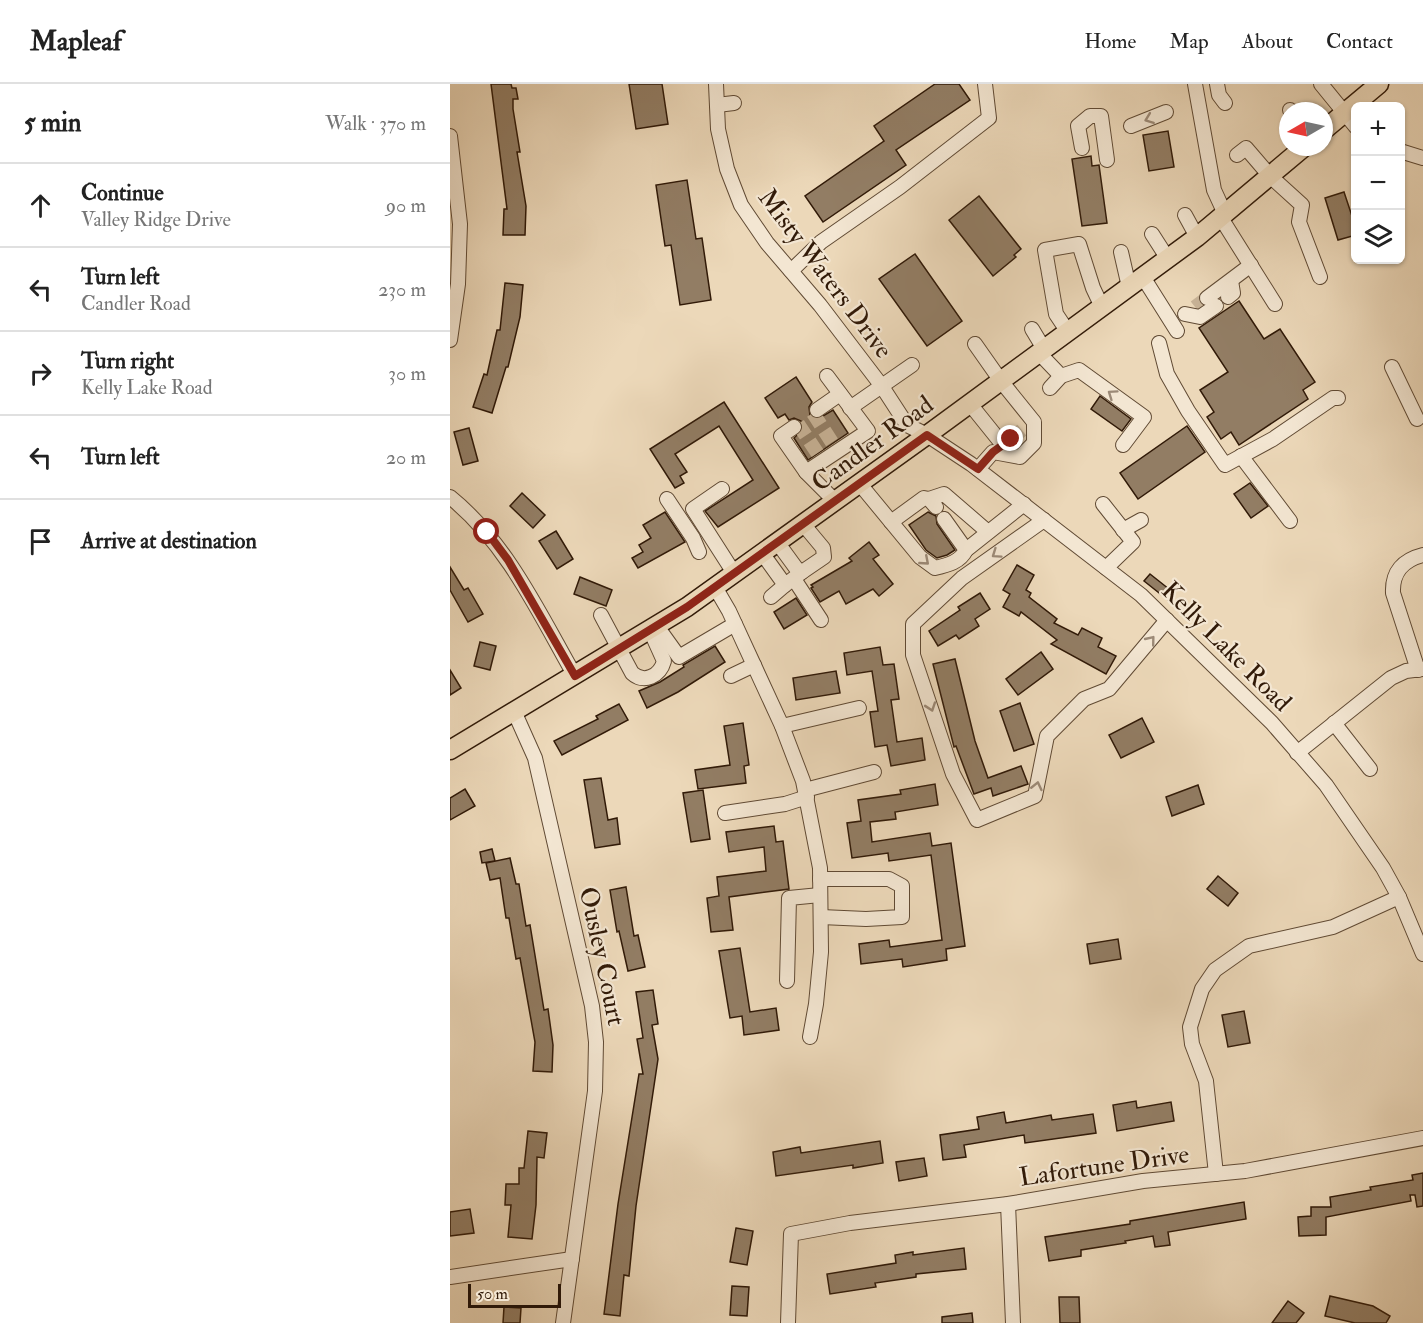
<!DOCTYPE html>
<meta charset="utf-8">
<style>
body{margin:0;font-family:"IM FELL Double Pica",serif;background:#f6f6f6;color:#222}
.controls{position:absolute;right:18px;top:18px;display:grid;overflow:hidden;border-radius:9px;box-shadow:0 2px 4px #0004}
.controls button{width:54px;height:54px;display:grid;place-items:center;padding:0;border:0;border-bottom:2px solid #e0e0e0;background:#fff;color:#222;font:30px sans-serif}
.compass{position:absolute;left:829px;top:18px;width:54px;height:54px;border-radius:50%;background:#fff;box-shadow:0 2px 4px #0004;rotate:261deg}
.scale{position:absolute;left:18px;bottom:15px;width:93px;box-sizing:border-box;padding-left:6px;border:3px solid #311a08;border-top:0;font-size:16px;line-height:21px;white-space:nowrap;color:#311a08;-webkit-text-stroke:4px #f3e6d2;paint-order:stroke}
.stop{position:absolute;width:18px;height:18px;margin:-14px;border:4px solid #8f2418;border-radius:50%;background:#fff}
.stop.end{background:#8f2418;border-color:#fff;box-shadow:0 2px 6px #0008}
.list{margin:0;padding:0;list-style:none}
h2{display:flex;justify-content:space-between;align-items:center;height:78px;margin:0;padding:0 24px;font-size:26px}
h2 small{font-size:20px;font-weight:400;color:#767676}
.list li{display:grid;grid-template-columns:39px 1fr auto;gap:18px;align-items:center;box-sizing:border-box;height:84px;padding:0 24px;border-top:2px solid #e0e0e0}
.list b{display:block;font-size:22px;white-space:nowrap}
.list p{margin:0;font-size:20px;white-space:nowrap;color:#767676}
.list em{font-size:20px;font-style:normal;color:#767676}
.icon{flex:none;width:33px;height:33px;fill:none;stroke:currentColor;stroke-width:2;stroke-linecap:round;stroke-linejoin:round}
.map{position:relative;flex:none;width:973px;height:1239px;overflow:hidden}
header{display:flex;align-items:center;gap:36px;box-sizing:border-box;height:84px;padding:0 30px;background:#fff;border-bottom:2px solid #e0e0e0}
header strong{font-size:28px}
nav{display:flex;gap:33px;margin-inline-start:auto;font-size:21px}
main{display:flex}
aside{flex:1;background:#fff}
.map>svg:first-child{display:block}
.building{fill:#927d64;stroke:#311a08;stroke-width:1.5}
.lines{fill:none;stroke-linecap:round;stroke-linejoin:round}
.minor-tunnel{stroke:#c7b296;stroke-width:14;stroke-dasharray:14 7;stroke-linecap:butt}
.minor-casing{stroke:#604a34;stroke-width:16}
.major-casing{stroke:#311a08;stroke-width:21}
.minor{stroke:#f3e6d2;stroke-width:14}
.major{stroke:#ecd8b9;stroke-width:18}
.oneway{stroke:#9c8a77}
.route{stroke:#8f2418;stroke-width:8}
.labels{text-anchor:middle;stroke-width:4.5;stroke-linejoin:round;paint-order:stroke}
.street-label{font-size:26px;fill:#311a08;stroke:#f3e6d2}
</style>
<header>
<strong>Mapleaf</strong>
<nav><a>Home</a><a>Map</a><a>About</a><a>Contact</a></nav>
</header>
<main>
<aside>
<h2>5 min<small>Walk · 370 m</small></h2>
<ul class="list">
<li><svg class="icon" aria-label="ahead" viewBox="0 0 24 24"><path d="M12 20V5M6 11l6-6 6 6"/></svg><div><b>Continue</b><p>Valley Ridge Drive</p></div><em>90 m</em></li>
<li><svg class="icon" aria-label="left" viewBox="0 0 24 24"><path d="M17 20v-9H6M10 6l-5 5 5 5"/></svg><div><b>Turn left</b><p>Candler Road</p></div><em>230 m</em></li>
<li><svg class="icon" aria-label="right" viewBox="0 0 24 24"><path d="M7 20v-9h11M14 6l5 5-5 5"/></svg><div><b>Turn right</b><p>Kelly Lake Road</p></div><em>30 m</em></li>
<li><svg class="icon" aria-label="left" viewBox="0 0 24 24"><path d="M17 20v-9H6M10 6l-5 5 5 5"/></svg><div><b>Turn left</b></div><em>20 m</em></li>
<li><svg class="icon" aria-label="arrive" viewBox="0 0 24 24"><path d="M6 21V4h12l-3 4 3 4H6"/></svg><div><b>Arrive at destination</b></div></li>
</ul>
</aside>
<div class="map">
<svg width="973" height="1239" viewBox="0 0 973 1239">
<rect width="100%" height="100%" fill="#ecd8b9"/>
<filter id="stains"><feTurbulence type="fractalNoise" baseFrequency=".00333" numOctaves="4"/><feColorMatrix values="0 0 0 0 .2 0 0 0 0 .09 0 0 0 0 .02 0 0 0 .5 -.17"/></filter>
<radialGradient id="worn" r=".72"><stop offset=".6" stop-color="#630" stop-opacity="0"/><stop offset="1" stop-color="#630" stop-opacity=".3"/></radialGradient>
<g class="building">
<polygon points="41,0 61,0 62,4 66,4 68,15 63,15 63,25 70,68 67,68 76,122 75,151 53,151 54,125 57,125"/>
<polygon points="179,0 212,0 218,40 186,45"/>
<polygon points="485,0 509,0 520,16 446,66 456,81 373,138 355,112 434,57 424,42"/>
<polygon points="718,47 724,83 699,87 693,51"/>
<polygon points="641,72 642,82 649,81 657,139 632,142 622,75"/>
<polygon points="237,96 246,155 252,154 261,216 230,221 221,161 215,162 206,101"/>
<polygon points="894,108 906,144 906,151 888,156 875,114"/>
<polygon points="529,112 571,165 564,171 566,173 543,192 499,136"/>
<polygon points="465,170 512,237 477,262 429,195"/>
<polygon points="55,199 73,201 70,233 58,283 56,283 42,329 23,323 34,290 37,291 47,246 50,246"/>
<polygon points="789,217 814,255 830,245 865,298 853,306 858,315 789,361 781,348 771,355 757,333 764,328 750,306 778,288 749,244"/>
<polygon points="346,293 362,318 359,323 360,332 368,335 383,326 398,349 358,376 344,354 352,346 351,337 344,334 339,336 335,330 328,334 315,314"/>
<polygon points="650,312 681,335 672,347 641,325"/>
<polygon points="274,318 329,404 268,443 255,427 303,396 269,342 225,370 237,388 230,392 234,399 225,404 200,365"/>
<polygon points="737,342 755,368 688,415 670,389"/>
<polygon points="19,344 28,377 13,381 4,348"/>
<polygon points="800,399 818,422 801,434 784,410"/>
<polygon points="72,409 95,431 83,444 60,422"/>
<polygon points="215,428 235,458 188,484 182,474 193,468 189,461 201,454 193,441"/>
<polygon points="478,428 486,432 487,440 505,466 497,471 487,474 476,466 459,441"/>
<polygon points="106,447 123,475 107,485 89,457"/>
<polygon points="419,458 429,471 423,475 443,500 429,512 423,505 396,520 389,507 370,518 361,504 363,503 361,501 402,477 399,474"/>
<polygon points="567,481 584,491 576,506 581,509 579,513 607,535 604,539 628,551 632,544 652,554 648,563 666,572 656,590 601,560 607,556 571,528 569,532 553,523 560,510 553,506"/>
<polygon points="0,483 14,506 18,504 33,530 18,538 0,506"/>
<polygon points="700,490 724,509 718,516 694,497"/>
<polygon points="130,493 162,506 156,522 124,510"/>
<polygon points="530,509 540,525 525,535 529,542 509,555 506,551 488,562 479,547 510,526 508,523"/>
<polygon points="346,514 357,531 334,545 324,528"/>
<polygon points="30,558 46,562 40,586 24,582"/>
<polygon points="265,562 275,578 228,608 197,624 189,607 210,598 234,583 233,581"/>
<polygon points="430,563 433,581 444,580 449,615 441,616 447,658 472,654 475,676 441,682 437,661 425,663 420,628 428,627 422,587 397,591 394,569"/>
<polygon points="591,568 603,585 568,611 556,595"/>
<polygon points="505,575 525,657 538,694 571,682 578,700 543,712 541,704 524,710 506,662 504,663 483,580"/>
<polygon points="0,586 11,604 0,611"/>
<polygon points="386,587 390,609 346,616 343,594"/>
<polygon points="570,619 584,660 564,667 550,627"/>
<polygon points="169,620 178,636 112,671 104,657 148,635 146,632"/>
<polygon points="692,634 704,658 671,674 659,651"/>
<polygon points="293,639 299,681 294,682 296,699 248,705 245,686 280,681 274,642"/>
<polygon points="151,694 158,736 167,734 170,760 145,764 134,696"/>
<polygon points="485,700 488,721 445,728 446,735 420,738 422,758 480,749 482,762 501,759 515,862 496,865 497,876 453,883 452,875 411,880 409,860 439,856 440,863 492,856 481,771 439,777 438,769 402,774 397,739 411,737 408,716 451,710 450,706"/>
<polygon points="748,701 754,720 722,732 716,713"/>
<polygon points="15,705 25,722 0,736 0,714"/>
<polygon points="253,706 260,755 241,758 233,709"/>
<polygon points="324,742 326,758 333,757 339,805 279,813 283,846 261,848 257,814 269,812 267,793 316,787 314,763 279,768 276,748"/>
<polygon points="42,765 45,777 32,779 30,768"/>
<polygon points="60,774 66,800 69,800 76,842 80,841 94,926 98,925 103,961 102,988 83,987 85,958 70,874 66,875 59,834 56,834 50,794 40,796 36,779"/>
<polygon points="768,792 788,809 778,822 757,805"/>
<polygon points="176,803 184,852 188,851 195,883 178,887 169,847 167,848 160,806"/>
<polygon points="668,855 671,875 640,880 637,860"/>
<polygon points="290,864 300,928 326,924 329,946 294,951 292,932 280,934 269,867"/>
<polygon points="203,906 208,940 202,941 208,975 186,1122 179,1192 174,1191 170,1232 154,1230 168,1120 189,990 193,990 187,955 193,954 186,908"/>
<polygon points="794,927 800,959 778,963 772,931"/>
<polygon points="686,1017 687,1024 721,1018 724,1037 667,1047 663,1021"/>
<polygon points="554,1028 556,1039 601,1031 602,1036 643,1030 646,1049 575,1059 574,1051 514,1061 516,1073 493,1076 490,1051 529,1045 527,1033"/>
<polygon points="78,1047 97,1049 94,1074 87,1073 86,1121 82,1155 58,1153 61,1121 55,1121 56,1100 69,1100 69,1084 74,1084"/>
<polygon points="430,1057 433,1079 403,1084 403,1081 326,1092 323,1068 350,1063 351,1069"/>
<polygon points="474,1074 477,1092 449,1097 446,1078"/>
<polygon points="973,1089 973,1122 967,1123 965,1111 960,1111 961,1117 876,1133 876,1151 849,1152 848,1133 861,1132 861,1123 881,1123 880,1113 921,1106 920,1103 963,1096 962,1091"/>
<polygon points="794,1118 796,1135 718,1148 720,1161 705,1163 703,1152 675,1157 676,1159 631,1166 631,1172 599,1177 595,1153 680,1140 680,1137"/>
<polygon points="20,1125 24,1149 0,1152 0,1128"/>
<polygon points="286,1144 303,1147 297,1181 280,1178"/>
<polygon points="514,1164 516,1185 466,1190 466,1193 425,1199 426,1203 380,1210 377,1190 446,1179 445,1171 463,1168 463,1171"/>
<polygon points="282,1202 299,1203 297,1232 280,1231"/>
<polygon points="880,1212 923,1222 940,1232 936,1239 905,1239 875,1232"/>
<polygon points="609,1213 629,1213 630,1239 610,1239"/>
<polygon points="838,1217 854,1229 846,1239 822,1239"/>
<polygon points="54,1223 71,1224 70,1239 53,1239"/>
<polygon points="522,1229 523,1239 492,1239 492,1233"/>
</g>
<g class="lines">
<g class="minor-tunnel">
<polyline points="745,223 757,214"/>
<polyline points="363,329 383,360"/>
<polyline points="348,340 368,370"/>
<polyline points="561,355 572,346"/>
</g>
<g class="minor-casing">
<g id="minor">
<polyline points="266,0 268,45 277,85 291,121 317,159 370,221 431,301 457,341 477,351 521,380 691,511 822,639 876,701 933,784 949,813 973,870"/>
<polyline points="745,0 764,106 775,130"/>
<polyline points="767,0 769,11 775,19"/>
<polyline points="871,0 906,43"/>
<polyline points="267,21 284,19"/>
<polyline points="840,26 841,27"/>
<polyline points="681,42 716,28"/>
<polyline points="0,52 10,140 8,200 0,256"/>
<polyline points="632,64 628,42 640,32 651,32 657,76"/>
<polyline points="950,67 973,74"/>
<polyline points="787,71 796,64 820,92 852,121 849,138 870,193"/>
<polyline points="735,131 747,153"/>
<polyline points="771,134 825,220"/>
<polyline points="702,150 718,175"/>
<polyline points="671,168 679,203"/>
<polyline points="341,187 371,158 450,103 539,34 535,0"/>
<polyline points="693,193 727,247"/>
<polyline points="778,213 783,209 781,197"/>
<polyline points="757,214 801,181"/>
<polyline points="735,230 750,233 766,222"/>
<polyline points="582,245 594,265"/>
<polyline points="618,248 606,230 595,166 629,160 643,204 652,223"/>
<polyline points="709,259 717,290 738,327 775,381 823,355 883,314 888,314"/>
<polyline points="525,260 551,297 584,338 584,359 570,373 543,368 528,385"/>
<polyline points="589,269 611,292"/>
<polyline points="942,283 967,335"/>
<polyline points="600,304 611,292 629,286 694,333 673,361"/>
<polyline points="520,320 553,361"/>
<polyline points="400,324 462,281"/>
<polyline points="367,326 390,310"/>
<polyline points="344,343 331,352 356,388 385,417"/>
<polyline points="791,372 840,437"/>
<polyline points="356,388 418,347 377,292"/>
<path d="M409 399 470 473 485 484C498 481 510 478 516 466L574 420"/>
<polyline points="272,405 243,425 284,489"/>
<path d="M0 413C57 459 89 529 125 592"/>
<polyline points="217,415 243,454 249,468"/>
<polyline points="479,415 494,410 538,448"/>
<polyline points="653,420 683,458 656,484"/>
<polyline points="494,435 516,466"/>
<polyline points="594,436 512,494 463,540 463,571 503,690 527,736 585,712 597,652 634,615 659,605 717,536"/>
<polyline points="441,438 474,414 479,415 486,423"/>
<polyline points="673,446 691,436"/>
<polyline points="327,458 346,484 352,488 374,473 373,464 353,440"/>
<polyline points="312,469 335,501 352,488"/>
<polyline points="344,495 371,536"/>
<polyline points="265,503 279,527 332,642 353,697 370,784 371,868 366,920 360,953"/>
<polyline points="321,513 335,501"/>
<path d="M151 531 182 589C194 600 210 592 214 577L200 546"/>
<polyline points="206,541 229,573 285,540"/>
<path d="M968 586 943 509C942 488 953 476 973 471"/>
<polyline points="281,592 304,581"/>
<polyline points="64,627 85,674 142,922 146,958 145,1007 113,1239"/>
<polyline points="884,639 920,685"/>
<polyline points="332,642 409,624"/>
<polyline points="847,669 941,594 956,587 973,585"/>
<polyline points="355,706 424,688"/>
<polyline points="275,729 335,720 357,713"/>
<polyline points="370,795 439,795 452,802 452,833 416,835 371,833"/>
<polyline points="337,897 339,814 370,811"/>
<polyline points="766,1090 756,997 742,960 740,943 752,905 765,886 799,862 883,843 949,813"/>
<polyline points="558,1120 563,1239"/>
<polyline points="0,1193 122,1175"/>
<polyline points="338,1239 341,1150 400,1139 558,1120 693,1097 795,1087 973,1054"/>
</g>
</g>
<g class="major-casing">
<g id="major">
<polyline points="874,46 929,0"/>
<polyline points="0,666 237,523 477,351 747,153 854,63"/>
</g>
</g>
<use href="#minor" class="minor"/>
<use href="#major" class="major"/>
</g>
<defs><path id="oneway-chevron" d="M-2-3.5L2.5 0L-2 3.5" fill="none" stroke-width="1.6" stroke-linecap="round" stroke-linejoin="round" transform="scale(1.5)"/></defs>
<g class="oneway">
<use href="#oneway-chevron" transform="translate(699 35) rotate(159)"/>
<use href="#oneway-chevron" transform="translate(662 310) rotate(-145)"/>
<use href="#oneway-chevron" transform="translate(546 470) rotate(145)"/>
<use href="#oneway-chevron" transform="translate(475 477) rotate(41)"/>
<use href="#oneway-chevron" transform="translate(701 556) rotate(-51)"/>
<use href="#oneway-chevron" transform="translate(481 623) rotate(71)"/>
<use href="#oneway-chevron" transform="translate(587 702) rotate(-77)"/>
</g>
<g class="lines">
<polyline class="route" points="37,448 58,476 125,592 237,523 477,351 528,385 543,368 561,355"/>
</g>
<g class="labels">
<g class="street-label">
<text transform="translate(376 189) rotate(53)" y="9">Misty Waters Drive</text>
<text transform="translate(422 359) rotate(-36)" y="9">Candler Road</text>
<text transform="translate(777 562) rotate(45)" y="9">Kelly Lake Road</text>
<text transform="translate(153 872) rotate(78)" y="9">Ousley Court</text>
<text transform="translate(654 1081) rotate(-8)" y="9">Lafortune Drive</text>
</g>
</g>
<rect width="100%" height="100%" filter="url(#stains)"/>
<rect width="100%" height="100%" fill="url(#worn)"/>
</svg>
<div class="controls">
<button>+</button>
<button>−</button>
<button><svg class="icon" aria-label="layers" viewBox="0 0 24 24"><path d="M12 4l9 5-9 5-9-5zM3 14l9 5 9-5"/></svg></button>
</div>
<svg class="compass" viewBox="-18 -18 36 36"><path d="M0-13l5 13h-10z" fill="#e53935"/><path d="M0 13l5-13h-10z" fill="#767676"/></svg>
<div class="scale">50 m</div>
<div class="stop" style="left:37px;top:448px"></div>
<div class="stop end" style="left:561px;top:355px"></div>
</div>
</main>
